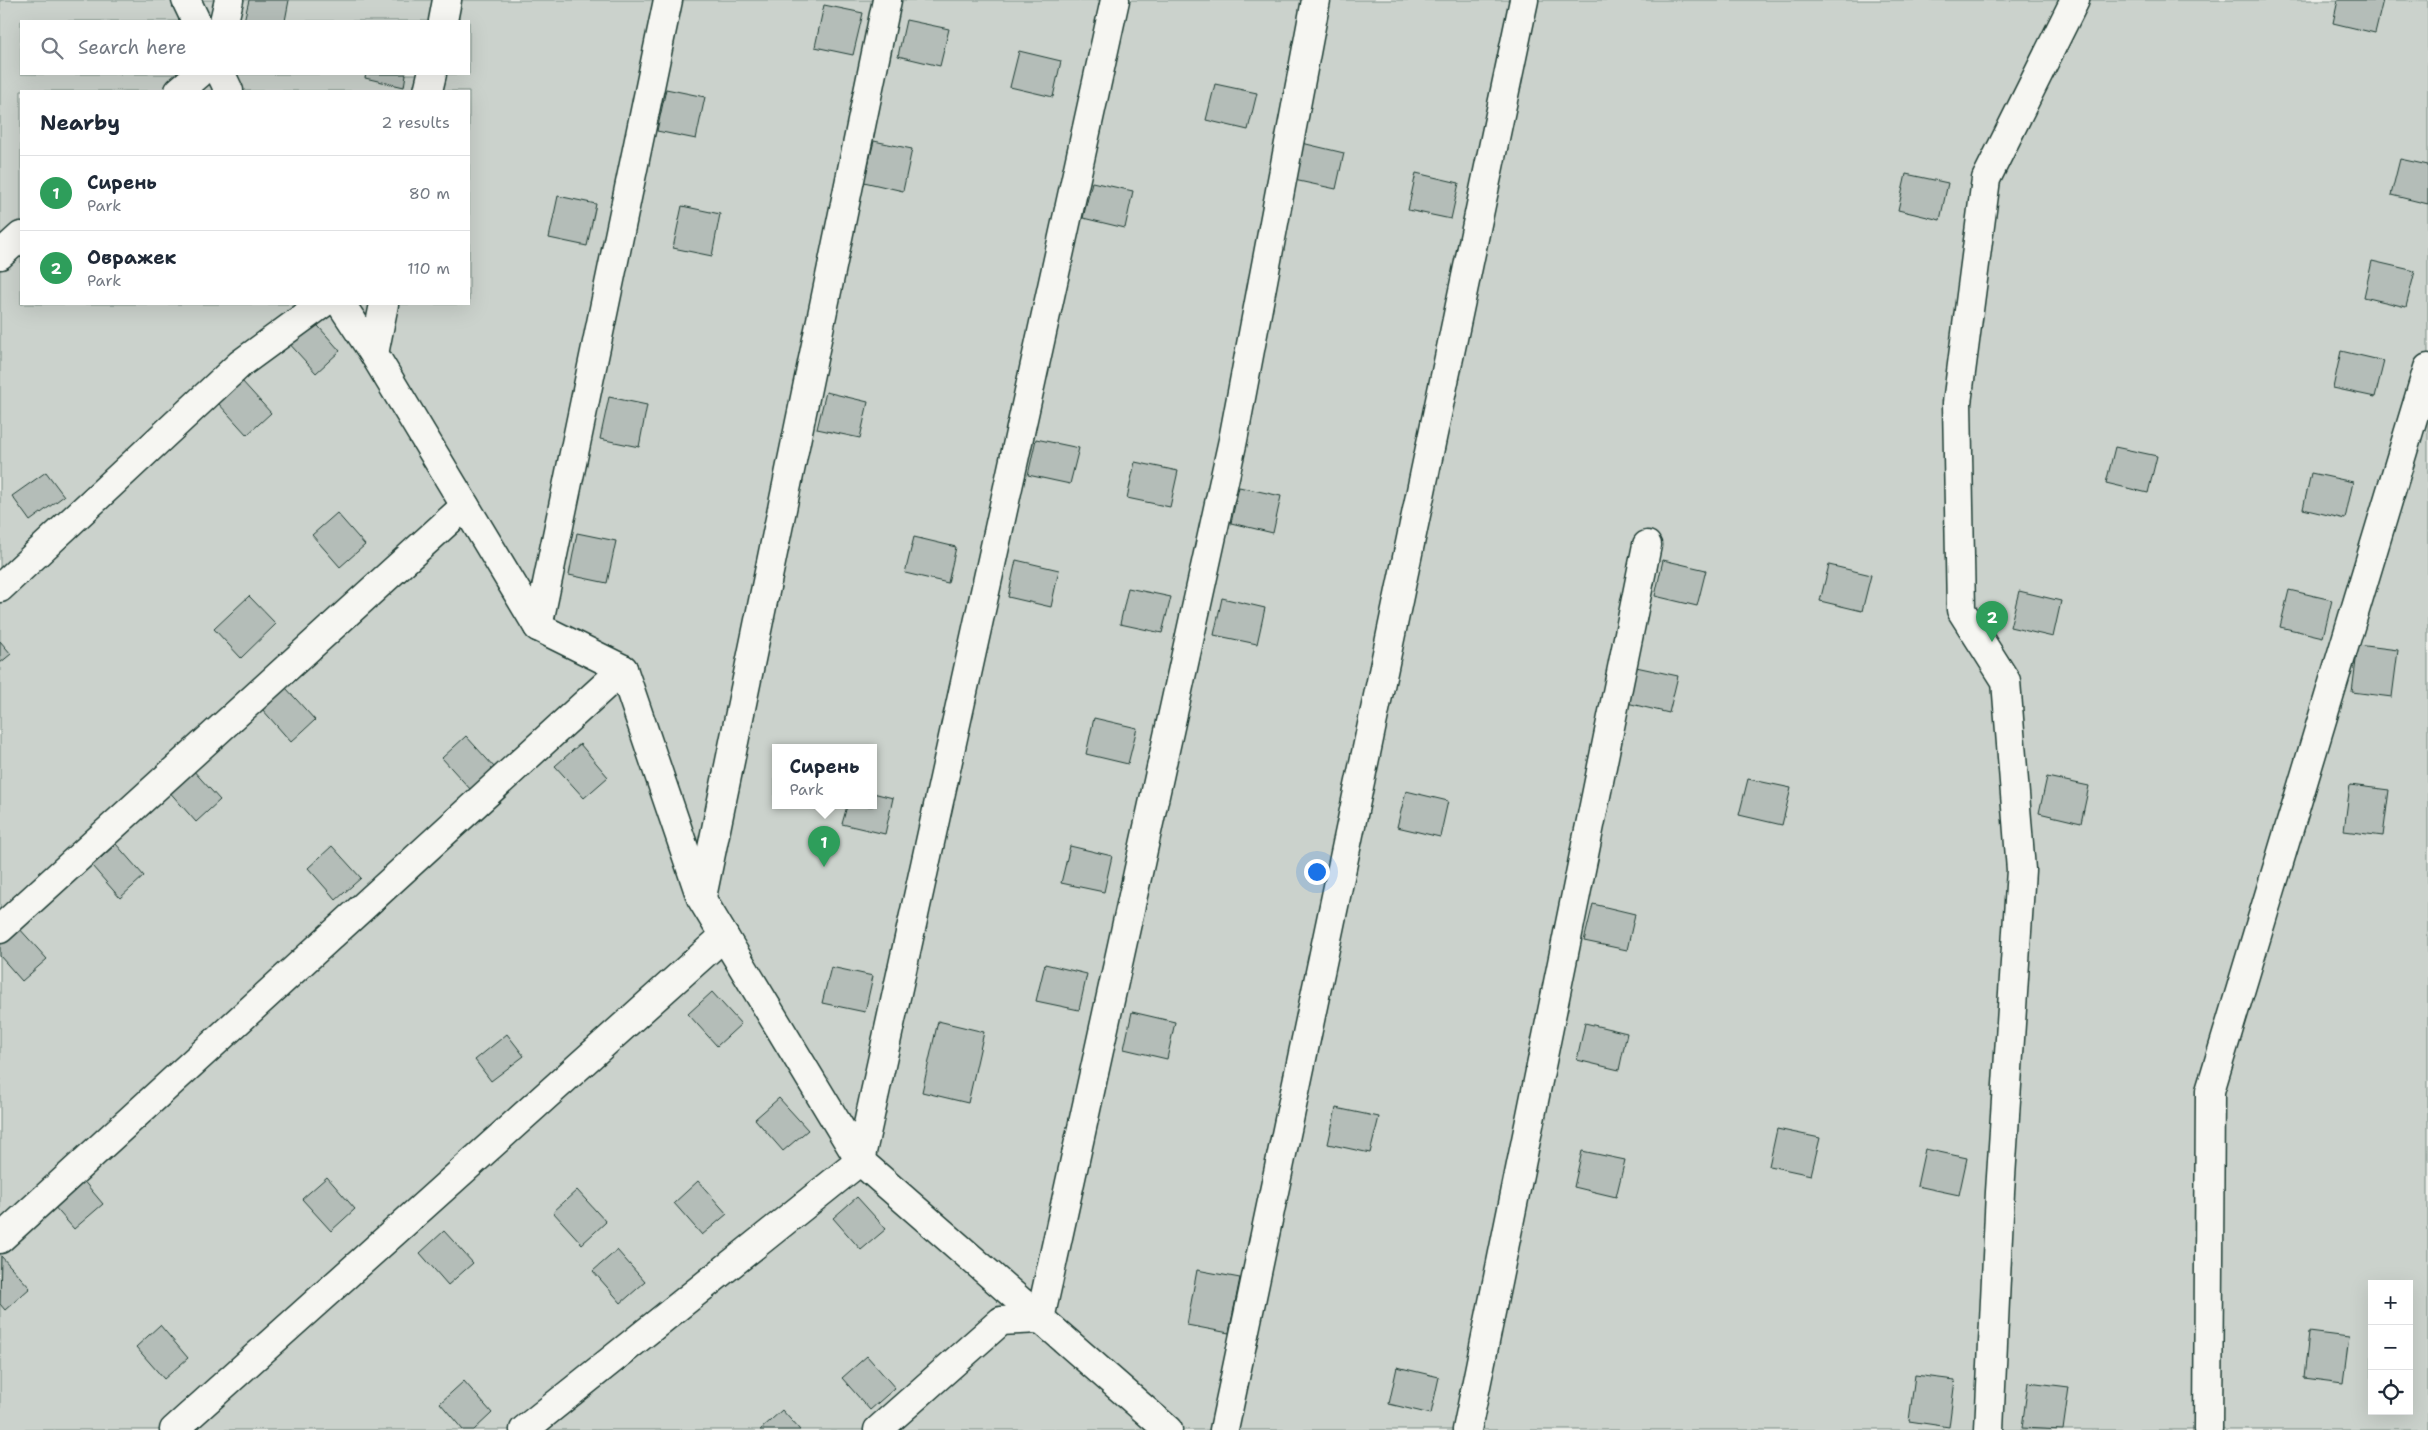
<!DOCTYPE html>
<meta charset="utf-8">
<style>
body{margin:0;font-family:"Shantell Sans",sans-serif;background:#f2f2f3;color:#1f2937}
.controls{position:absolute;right:15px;bottom:15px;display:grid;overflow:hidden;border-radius:0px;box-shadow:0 5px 20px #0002}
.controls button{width:45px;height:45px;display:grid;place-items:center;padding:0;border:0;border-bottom:1px solid #e0e1e3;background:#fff;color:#1f2937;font:25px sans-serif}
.you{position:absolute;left:1316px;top:871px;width:18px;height:18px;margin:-12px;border:4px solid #fff;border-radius:50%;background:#1a73e8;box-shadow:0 0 0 8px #1a73e833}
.badge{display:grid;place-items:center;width:32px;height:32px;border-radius:50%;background:#1f3d34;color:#fff;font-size:16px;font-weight:700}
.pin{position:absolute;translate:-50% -41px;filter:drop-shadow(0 1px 2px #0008)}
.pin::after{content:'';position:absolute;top:26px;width:18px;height:15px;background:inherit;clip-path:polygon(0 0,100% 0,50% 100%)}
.popup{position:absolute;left:772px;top:744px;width:105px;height:65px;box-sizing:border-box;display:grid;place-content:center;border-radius:0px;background:#fff;filter:drop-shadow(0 1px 4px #0005);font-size:16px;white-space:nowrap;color:#747a83}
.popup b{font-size:19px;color:#1f2937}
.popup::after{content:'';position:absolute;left:50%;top:100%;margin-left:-10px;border:10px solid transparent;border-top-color:#fff}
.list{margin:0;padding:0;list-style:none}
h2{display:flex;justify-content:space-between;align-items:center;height:65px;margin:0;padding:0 20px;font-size:21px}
h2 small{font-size:16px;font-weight:400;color:#747a83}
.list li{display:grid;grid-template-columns:32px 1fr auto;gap:15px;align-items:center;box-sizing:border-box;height:75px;padding:0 20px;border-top:1px solid #e0e1e3}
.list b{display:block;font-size:19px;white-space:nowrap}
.list p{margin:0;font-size:16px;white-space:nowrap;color:#747a83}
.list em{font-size:16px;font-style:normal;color:#747a83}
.icon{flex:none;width:28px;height:28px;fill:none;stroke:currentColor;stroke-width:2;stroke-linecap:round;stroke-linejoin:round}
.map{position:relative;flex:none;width:2428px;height:1430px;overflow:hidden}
.search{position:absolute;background:#fff;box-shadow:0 5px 20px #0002;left:20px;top:20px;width:450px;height:55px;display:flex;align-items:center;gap:12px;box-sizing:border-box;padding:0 18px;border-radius:0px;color:#747a83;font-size:19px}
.panel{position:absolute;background:#fff;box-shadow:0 5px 20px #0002;left:20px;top:90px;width:450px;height:215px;border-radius:0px}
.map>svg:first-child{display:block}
.green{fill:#cbd2cc;stroke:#758880;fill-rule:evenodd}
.building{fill:#b4bdb8;stroke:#1f3d34}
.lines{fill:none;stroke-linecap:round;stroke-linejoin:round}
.minor-casing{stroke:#1f3d34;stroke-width:31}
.minor{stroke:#f6f6f2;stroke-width:28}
</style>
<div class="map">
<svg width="2428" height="1430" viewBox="0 0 2428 1430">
<rect width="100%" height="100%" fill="#edefea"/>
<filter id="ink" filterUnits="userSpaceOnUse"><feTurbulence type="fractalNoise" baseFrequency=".02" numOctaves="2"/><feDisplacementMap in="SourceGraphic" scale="10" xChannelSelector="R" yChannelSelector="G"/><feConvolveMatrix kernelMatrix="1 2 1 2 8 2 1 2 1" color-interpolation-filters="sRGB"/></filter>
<g filter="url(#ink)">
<path class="green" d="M0 0H2428V1430H0ZM21 21H469V74H21ZM21 91H469V304H21ZM775 748H873V806H775ZM2372 1284H2409V1411H2372Z"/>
<g class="building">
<polygon points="249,0 289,0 285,21 244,21"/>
<polygon points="2338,0 2383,0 2375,33 2333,23"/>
<polygon points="824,5 863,13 853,55 815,47"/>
<polygon points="906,20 949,29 940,66 898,56"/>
<polygon points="1019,51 1061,61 1053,97 1010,87"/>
<polygon points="366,74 406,74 404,87 365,78"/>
<polygon points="1215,84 1257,93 1248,130 1206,120"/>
<polygon points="666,89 705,97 696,139 657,131"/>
<polygon points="874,141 912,149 903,191 864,182"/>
<polygon points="1302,143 1344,153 1336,189 1294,180"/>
<polygon points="2400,159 2428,165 2428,204 2391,195"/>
<polygon points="1416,173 1459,183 1451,219 1408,210"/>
<polygon points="1906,174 1948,183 1940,220 1898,210"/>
<polygon points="1092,182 1133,191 1125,228 1083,218"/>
<polygon points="558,196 596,204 587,246 549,238"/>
<polygon points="682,206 720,214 712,256 673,248"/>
<polygon points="2372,261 2415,271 2406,307 2364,297"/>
<polygon points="312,319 340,351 316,373 287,341"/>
<polygon points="2341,351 2384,361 2375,397 2333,388"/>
<polygon points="242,381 271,413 247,435 218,403"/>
<polygon points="826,392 868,402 860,438 817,429"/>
<polygon points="609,397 647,405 639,447 600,439"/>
<polygon points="1036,439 1079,448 1070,484 1028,475"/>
<polygon points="2115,447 2157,456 2148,493 2106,483"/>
<polygon points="1135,462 1178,471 1170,507 1127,498"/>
<polygon points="46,472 64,496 30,521 12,496"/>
<polygon points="2311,473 2353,482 2345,519 2303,509"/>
<polygon points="1239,487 1281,496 1273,533 1231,523"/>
<polygon points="337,513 365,545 340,567 312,535"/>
<polygon points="577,533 616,541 607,583 569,575"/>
<polygon points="914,537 956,547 948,583 905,573"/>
<polygon points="1016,560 1059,570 1051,607 1008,597"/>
<polygon points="1663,560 1706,570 1697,606 1655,596"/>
<polygon points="1829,565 1871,575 1862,611 1820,601"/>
<polygon points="1128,588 1171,597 1162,633 1120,624"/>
<polygon points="2289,590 2332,600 2323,637 2280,627"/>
<polygon points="2019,591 2061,601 2053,637 2010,627"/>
<polygon points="249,596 276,624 241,658 214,629"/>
<polygon points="1222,598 1265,608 1257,644 1214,635"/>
<polygon points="0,641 11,654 0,663"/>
<polygon points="2358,645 2398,650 2392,697 2352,692"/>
<polygon points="1636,667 1678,676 1669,713 1627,703"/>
<polygon points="286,688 315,720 291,742 262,709"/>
<polygon points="1094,718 1137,728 1128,764 1086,754"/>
<polygon points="466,736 495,768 471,790 442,758"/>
<polygon points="580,744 608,777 584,798 555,766"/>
<polygon points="191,768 220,800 196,822 167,789"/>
<polygon points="2047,777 2089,786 2081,823 2039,813"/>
<polygon points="1748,779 1791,788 1782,825 1739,815"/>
<polygon points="2350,785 2389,790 2383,836 2344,831"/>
<polygon points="1406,791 1448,801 1440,837 1397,827"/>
<polygon points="873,793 893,798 885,834 842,824 847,806 873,806"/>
<polygon points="116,844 144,876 120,898 92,866"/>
<polygon points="332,846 361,878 336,900 308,868"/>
<polygon points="1070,846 1112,856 1104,892 1061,883"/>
<polygon points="1593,904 1635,914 1627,950 1584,941"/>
<polygon points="18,927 47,959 22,981 0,956 0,943"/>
<polygon points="1045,964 1087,974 1079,1010 1036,1001"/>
<polygon points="831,967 873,976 865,1012 822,1003"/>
<polygon points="712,992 741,1024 717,1046 688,1014"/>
<polygon points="1132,1012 1175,1022 1167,1059 1124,1049"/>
<polygon points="938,1021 984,1032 968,1103 922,1092"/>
<polygon points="1585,1023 1627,1033 1619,1070 1577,1060"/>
<polygon points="507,1034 524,1056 491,1081 475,1060"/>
<polygon points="779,1098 808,1130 783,1151 755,1119"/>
<polygon points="1336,1108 1379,1117 1370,1153 1328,1144"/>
<polygon points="1777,1129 1820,1138 1811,1175 1769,1166"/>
<polygon points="1925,1149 1967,1158 1959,1195 1917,1186"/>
<polygon points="1582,1151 1625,1160 1616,1197 1574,1187"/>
<polygon points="327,1177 355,1209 331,1231 302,1199"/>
<polygon points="82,1179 103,1204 74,1229 53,1205"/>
<polygon points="698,1181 727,1214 702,1235 674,1203"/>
<polygon points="577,1190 606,1222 582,1244 553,1212"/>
<polygon points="857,1197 886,1229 861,1250 833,1218"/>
<polygon points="444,1231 473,1263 448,1285 420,1253"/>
<polygon points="617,1250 645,1282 621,1303 593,1271"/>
<polygon points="1,1256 30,1288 5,1310 0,1304"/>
<polygon points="1197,1270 1240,1278 1229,1333 1187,1325"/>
<polygon points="160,1325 188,1358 164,1379 136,1347"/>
<polygon points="2309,1332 2349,1337 2343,1383 2304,1378"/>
<polygon points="867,1356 895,1388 870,1410 842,1378"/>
<polygon points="1397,1367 1439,1377 1431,1414 1389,1404"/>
<polygon points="1915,1375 1955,1380 1949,1427 1909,1421"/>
<polygon points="464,1381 492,1413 474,1430 463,1430 440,1403"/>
<polygon points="2028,1382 2069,1387 2063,1430 2022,1428"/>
<polygon points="782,1410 800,1430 760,1430"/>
</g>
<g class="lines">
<g class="minor-casing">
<g id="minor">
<polyline points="186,0 196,21"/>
<polyline points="224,21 229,0"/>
<polyline points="443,21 447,0"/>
<polyline points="221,74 229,91"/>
<polyline points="179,91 199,74"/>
<polyline points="428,91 432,74"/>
<polyline points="0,255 21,236"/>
<polyline points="341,304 374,354 538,627 623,669 701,898 860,1161 1168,1430"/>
<polyline points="374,354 384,304"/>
<polyline points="0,588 240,364 322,304"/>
<polyline points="538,627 668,0"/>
<polyline points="702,897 887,0"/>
<polyline points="0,929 465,506"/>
<polyline points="0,1239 623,669"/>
<polyline points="174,1430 724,936"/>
<polyline points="524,1430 860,1161 1115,0"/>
<polyline points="878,1430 1001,1321 1040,1319 1233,440 1316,0"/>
<polyline points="1224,1430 1524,0"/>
<polyline points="1467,1430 1647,545"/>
<polyline points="1989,1430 2000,1192 2021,870 2006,681 1961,610 1957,403 1986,179 2075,0"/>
<polyline points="2208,1430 2210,1091 2428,368"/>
</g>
</g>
<use href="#minor" class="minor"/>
</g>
</g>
</svg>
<div class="controls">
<button>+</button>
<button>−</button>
<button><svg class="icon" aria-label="locate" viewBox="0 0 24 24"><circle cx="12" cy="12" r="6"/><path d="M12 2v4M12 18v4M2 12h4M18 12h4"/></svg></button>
</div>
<div class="you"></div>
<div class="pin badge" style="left:824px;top:867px;background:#2e9e5b">1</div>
<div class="popup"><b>Сирень</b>Park</div>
<div class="pin badge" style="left:1992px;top:642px;background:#2e9e5b">2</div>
<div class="search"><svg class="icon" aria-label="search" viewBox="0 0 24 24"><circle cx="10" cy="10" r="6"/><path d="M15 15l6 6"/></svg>Search here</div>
<section class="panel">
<h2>Nearby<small>2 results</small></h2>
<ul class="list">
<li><span class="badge" style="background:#2e9e5b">1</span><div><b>Сирень</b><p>Park</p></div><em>80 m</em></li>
<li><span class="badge" style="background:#2e9e5b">2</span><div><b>Овражек</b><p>Park</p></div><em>110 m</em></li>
</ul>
</section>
</div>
